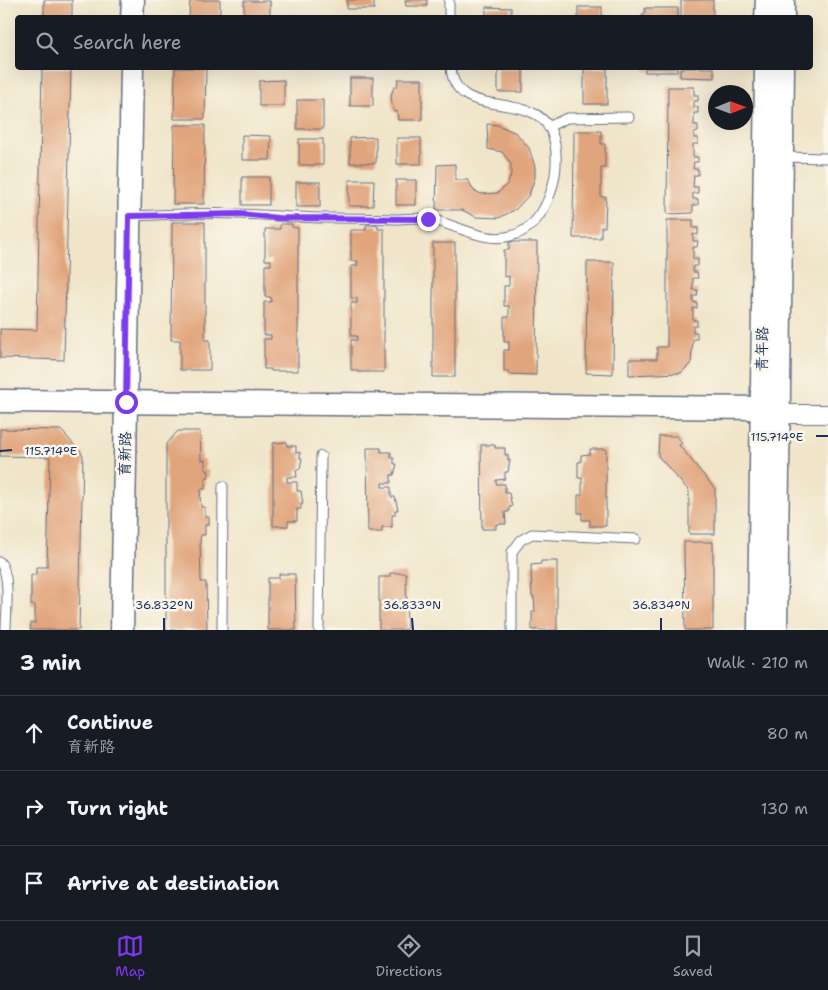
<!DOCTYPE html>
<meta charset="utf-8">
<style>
body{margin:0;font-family:"Shantell Sans","LXGW WenKai TC",sans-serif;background:#242831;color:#f1f3f6}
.compass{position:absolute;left:708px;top:85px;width:45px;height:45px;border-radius:50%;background:#171b24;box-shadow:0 5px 20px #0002;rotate:89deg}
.stop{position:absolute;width:15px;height:15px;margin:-11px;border:4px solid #7c3aed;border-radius:50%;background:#fff}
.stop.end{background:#7c3aed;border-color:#fff;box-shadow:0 1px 5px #0008}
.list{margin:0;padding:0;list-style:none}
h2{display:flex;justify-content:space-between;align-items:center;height:65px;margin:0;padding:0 20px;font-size:21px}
h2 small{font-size:16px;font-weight:400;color:#9ea1a6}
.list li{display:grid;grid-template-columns:32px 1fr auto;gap:15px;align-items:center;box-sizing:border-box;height:75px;padding:0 20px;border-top:1px solid #363941}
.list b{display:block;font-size:19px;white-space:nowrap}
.list p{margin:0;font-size:16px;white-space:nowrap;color:#9ea1a6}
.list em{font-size:16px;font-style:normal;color:#9ea1a6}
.icon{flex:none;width:28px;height:28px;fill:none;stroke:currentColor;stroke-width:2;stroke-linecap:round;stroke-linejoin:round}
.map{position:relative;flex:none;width:828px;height:630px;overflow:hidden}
.search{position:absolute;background:#171b24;box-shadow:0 5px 20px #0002;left:15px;right:15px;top:15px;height:55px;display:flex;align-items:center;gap:12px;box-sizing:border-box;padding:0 18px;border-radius:5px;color:#9ea1a6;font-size:19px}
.sheet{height:290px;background:#171b24}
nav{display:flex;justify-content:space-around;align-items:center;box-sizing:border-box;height:70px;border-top:1px solid #363941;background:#171b24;font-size:14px;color:#9ea1a6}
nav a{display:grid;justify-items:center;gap:2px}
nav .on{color:#7c3aed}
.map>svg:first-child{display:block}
.building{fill:#e1a57d}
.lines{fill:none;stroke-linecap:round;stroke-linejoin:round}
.service-casing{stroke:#666f83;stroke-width:11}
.minor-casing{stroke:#666f83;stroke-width:20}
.tertiary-casing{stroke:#666f83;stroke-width:25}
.service{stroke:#fff;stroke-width:9}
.minor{stroke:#fff;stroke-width:18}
.tertiary{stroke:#fff;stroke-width:22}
.route{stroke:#7c3aed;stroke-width:6}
.ticks{fill:none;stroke:#1b2f5e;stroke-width:2}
.labels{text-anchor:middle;stroke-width:5;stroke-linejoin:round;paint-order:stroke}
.street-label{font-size:15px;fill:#1b2f5e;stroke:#fbf7ec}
.ticks-label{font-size:12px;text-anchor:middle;fill:#1b2f5e;stroke:#fbf7ec;stroke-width:5;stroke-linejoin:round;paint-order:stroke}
</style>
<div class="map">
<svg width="828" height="630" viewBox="0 0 828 630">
<rect width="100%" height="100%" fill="#fbf7ec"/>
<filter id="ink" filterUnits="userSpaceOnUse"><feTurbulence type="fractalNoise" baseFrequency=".02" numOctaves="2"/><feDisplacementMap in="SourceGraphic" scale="10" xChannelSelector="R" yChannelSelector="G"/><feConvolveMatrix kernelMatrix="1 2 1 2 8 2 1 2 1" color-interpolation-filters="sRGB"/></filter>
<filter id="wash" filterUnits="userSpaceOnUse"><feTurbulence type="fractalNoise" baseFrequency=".0096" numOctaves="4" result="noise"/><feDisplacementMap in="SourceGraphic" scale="20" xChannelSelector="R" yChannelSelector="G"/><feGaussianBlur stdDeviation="1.12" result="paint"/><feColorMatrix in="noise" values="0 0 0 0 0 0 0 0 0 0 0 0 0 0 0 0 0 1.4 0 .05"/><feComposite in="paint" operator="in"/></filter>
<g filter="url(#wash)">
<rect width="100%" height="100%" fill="#f0e5c9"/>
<g id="blocks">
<g class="building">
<rect x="44" y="0" width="28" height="18"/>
<polygon points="190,0 220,0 220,18 189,18"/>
<rect x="347" y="0" width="27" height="9"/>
<polygon points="405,0 427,0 427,6 406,6"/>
<rect x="681" y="0" width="32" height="18"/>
<rect x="244" y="1" width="26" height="17"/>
<polygon points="486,7 511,8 511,16 515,18 486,18"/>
<rect x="578" y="7" width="24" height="11"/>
<polygon points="645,8 678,8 678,18 642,18 642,14 645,14"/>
<polygon points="42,68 71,68 64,360 0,358 0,329 37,330"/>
<polygon points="175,68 206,68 205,119 174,119"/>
<rect x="498" y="68" width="25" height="24"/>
<rect x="584" y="68" width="23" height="36"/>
<rect x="645" y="68" width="32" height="4"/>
<polygon points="680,68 714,68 714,78 680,77"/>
<rect x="350" y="78" width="23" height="28"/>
<polygon points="398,79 422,79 422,120 398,120 397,111 394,112 392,105 391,95 394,87 397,87"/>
<polygon points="284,80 284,106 259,106 259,81"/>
<polygon points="668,87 694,87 694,95 698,95 698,101 694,101 694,107 698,107 698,113 694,113 694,125 698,125 698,132 694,133 694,138 698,138 698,144 693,144 693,157 698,157 698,162 694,162 693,169 698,169 698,175 694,175 693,187 698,187 698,193 693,193 693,199 698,199 698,205 693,205 693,213 667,214"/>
<rect x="297" y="100" width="26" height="29"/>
<polygon points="487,124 498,125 516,133 529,148 535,167 535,177 529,195 516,209 499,218 476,217 462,210 436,210 437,165 455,164 455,180 468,180 474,191 482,194 498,193 508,183 511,174 511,164 502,152 488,149"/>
<polygon points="174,125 205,125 204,204 173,204"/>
<polygon points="574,131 601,131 601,144 605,144 605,168 601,168 601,197 606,197 605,227 601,227 601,238 573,238"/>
<polygon points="242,135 271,136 270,160 242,160"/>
<polygon points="376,137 376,163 350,163 350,138"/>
<rect x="397" y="138" width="24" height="26"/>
<rect x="299" y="139" width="24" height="26"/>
<rect x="242" y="177" width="27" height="28"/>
<polygon points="349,180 374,180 373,206 349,206"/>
<rect x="396" y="180" width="20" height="25"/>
<rect x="296" y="182" width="24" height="25"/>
<polygon points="667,220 693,220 693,228 698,228 698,235 693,234 693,241 698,241 697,247 693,247 693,259 698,259 698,266 693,266 693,272 697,272 698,278 693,278 693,290 698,290 697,296 693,296 693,302 697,303 697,308 693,308 693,320 697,320 697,326 693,326 693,332 697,332 697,339 693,339 691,363 681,373 629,375 629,359 657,359 657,347 667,347"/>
<polygon points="172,222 205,222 205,340 210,340 210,370 180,370 180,340 171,340"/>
<polygon points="280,224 292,224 292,227 298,228 298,371 271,371 271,369 264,369 264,339 271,339 271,335 264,335 264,302 271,302 271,297 265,297 265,265 271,265 271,260 265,260 265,229 280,229"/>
<polygon points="366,225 378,225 378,229 384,229 384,372 357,372 357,370 351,370 351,340 357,340 357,336 351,336 351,303 357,303 357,298 351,298 351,266 357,266 358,261 351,261 351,230 366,230"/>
<polygon points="509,242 537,242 536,375 509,374 509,371 504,371 504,350 509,350 509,342 504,342 504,317 509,317 509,306 504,306 504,286 509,286 509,276 504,277 504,250 509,250"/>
<rect x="433" y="243" width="22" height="134"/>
<polygon points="587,262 614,262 613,374 586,373"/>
<polygon points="0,429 61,430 83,455 79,630 30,630 31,623 35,623 35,605 31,605 31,575 36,575 36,567 47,567 50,457 0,456"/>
<polygon points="178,431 200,431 201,460 205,460 205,470 208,470 209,477 205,478 205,489 201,489 200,497 201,507 205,507 205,517 209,517 209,525 205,525 205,535 201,535 200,541 201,582 206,582 207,630 166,630 166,444"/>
<polygon points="659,436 677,436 682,443 679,445 715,489 715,534 689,534 689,491 658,456"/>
<polygon points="287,442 287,446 296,446 296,453 300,452 300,458 302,458 300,469 296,470 297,477 287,477 287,482 297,482 297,491 301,491 303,504 301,504 301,509 297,509 297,521 288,521 288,526 273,526 273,443"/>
<polygon points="481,445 495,445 495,448 505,448 505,455 508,455 508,460 510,460 508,472 505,472 505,479 496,480 496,484 505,484 505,493 509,493 512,507 509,507 509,512 505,512 506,524 496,524 496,529 482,529"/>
<polygon points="367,448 381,448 381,452 391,452 391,458 394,458 394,464 397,464 394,475 391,475 391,483 382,483 382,487 391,487 391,497 395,497 398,510 395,510 395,515 392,515 392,527 382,527 382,532 368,532"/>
<polygon points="590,449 606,449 606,526 590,526 590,520 582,520 582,513 578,513 578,495 582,495 582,478 578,478 578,462 581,462 581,455 590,454"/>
<polygon points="684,542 713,542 713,630 685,630"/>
<polygon points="541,561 557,561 557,630 532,630 532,612 535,612 534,597 532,597 531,565 541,564"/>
<polygon points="390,573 406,573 407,630 379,630 379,577 390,577"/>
<polygon points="279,574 295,574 296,630 268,630 268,578 279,578"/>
</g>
</g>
</g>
<g filter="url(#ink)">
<use href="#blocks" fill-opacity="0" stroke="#666f83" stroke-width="1"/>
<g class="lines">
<g class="service-casing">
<g id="service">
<polyline points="449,0 449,18"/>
<polyline points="548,127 567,118 629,117"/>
<polyline points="783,157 828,158"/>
<path d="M130 216C166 215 204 212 240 214 268 215 295 218 323 218 347 218 371 218 395 219 406 219 418 217 429 219 456 224 486 245 514 235 550 224 565 163 551 131 532 88 456 123 451 68"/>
<path d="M0 562C11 575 6 613 6 630"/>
<polyline points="222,630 223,486"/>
<polyline points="319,630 321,456"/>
<polyline points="512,630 512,552 521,540 532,534 636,539"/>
</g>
</g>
<g class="minor-casing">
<polyline id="minor" points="778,414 828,414"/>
</g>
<g class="tertiary-casing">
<g id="tertiary">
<polyline points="132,18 133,0"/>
<polyline points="766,18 767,0"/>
<polyline points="783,18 783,0"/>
<polyline points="0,401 762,408"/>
<polyline points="122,630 132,68"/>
<polyline points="759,630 766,68"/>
<polyline points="776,630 783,68"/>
</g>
</g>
<use href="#service" class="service"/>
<use href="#minor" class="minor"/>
<use href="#tertiary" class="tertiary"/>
</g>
</g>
<g class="lines" filter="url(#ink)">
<polyline class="route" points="126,402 129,216 240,214 278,218 428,219"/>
</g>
<path class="ticks" d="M816 436H828M0 451 12 450M164 618V630M412 618 413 630M661 618V630"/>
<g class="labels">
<g class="street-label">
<text transform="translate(762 349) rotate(-89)" y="5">青年路</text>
<text transform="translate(125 454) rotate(-89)" y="5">育新路</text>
</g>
</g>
<g class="ticks-label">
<text x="777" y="441">115.714°E</text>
<text x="51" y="455">115.714°E</text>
<text x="164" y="609">36.832°N</text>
<text x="412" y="609">36.833°N</text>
<text x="661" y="609">36.834°N</text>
</g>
</svg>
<svg class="compass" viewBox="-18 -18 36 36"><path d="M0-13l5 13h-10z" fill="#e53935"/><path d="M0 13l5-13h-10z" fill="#9ea1a6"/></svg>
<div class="stop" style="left:126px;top:402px"></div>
<div class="stop end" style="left:428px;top:219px"></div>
<div class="search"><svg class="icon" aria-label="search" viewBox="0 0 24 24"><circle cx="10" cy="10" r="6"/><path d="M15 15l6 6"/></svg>Search here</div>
</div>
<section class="sheet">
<h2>3 min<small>Walk · 210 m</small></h2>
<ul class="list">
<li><svg class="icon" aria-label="ahead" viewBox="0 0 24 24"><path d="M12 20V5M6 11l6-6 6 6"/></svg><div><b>Continue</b><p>育新路</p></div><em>80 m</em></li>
<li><svg class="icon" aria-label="right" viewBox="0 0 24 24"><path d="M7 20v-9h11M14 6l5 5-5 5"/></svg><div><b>Turn right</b></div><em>130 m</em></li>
<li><svg class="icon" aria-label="arrive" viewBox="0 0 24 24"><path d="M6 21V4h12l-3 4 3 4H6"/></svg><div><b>Arrive at destination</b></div></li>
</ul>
</section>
<nav>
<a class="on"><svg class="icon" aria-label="map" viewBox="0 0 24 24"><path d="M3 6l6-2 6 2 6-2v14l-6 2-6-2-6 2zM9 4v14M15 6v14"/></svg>Map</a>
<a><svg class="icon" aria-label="directions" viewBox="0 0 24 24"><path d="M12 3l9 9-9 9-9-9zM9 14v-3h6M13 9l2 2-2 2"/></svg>Directions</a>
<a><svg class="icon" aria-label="saved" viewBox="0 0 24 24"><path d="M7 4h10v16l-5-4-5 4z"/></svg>Saved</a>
</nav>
